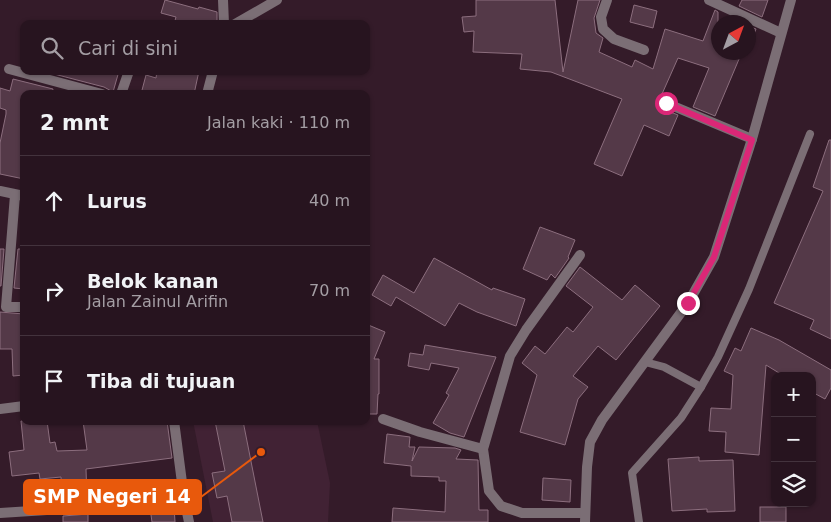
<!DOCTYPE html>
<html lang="id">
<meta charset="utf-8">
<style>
body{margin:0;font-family:"DejaVu Sans",sans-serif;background:#33212c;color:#f1f3f6}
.controls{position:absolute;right:15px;bottom:15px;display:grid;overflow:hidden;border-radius:10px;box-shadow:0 1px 4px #0004}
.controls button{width:45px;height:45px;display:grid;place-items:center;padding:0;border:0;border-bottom:1px solid #43333d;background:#27141f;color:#f1f3f6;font:25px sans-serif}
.compass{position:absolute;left:711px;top:15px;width:45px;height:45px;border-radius:50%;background:#27141f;box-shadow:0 1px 4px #0004;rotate:41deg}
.stop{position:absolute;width:15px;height:15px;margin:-11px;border:4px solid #db2777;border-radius:50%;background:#fff}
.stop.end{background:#db2777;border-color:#fff;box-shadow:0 1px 5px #0008}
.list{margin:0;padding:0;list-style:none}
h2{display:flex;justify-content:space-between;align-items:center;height:65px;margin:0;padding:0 20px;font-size:21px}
h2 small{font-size:16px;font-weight:400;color:#a49ea4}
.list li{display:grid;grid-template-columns:32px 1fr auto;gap:15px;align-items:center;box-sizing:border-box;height:90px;padding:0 20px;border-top:1px solid #43333d}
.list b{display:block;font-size:19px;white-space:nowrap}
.list p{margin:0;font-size:16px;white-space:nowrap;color:#a49ea4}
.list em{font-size:16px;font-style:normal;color:#a49ea4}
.icon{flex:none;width:28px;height:28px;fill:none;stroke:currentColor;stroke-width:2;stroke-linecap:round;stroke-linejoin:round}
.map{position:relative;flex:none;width:831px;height:522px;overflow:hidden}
.search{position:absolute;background:#27141f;box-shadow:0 1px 4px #0004;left:20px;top:20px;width:350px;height:55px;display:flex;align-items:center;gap:12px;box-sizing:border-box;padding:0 18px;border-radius:10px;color:#a49ea4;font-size:19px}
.panel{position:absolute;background:#27141f;box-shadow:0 1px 4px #0004;left:20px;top:90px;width:350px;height:335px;border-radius:10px}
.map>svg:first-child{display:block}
.built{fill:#412234}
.building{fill:#543948;stroke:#8c6e7e}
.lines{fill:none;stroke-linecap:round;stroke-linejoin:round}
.service{stroke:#7b6e75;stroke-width:8}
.minor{stroke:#7b6e75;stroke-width:10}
.tertiary{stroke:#7b6e75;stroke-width:10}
.route{stroke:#db2777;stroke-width:6}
.leader{fill:none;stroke:#e8590c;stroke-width:2}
.callout-dot{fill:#e8590c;stroke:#341b29;stroke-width:2}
.callout{fill:#e8590c;stroke:#e8590c;stroke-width:2}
.callout-label{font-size:19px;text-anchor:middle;font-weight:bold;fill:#fff}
</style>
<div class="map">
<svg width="831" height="522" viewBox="0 0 831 522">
<rect width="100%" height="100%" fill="#341b29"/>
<polygon class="built" points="193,421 317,421 330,483 328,522 213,522"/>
<g class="building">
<polygon points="165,0 198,9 199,7 217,12 217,24 174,24 176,17 161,13"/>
<polygon points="476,0 555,0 563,72 578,0 600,0 594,18 596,33 603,38 599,52 632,67 635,60 653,69 665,29 703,41 715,10 718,12 718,52 742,52 715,116 693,107 709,68 678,58 658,103 663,109 678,115 669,136 644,125 622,176 594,164 622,99 551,72 520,69 522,54 473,52 474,31 464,32 462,17 476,16"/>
<polygon points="742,0 768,0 762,17 739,6"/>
<polygon points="634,5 657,11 653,28 630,22"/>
<polygon points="748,26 756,29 749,47 748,47"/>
<polygon points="55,71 119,71 113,92 104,87 54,74"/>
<polygon points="157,71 199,71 194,94 141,94 146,75 156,78"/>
<polygon points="13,79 53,89 52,94 24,94 24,179 0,174 0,143 6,114 6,110 0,108 0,88 10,91"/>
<polygon points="829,140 831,140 831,339 810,329 814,320 774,303 823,191 813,187"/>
<polygon points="540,227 575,240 568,257 569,258 555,278 551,274 547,280 523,269"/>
<polygon points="0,249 4,249 1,286 0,286"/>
<polygon points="18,249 24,249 24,289 14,288"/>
<polygon points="434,258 492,290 493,288 525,299 516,326 477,312 459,303 445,326 396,297 391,306 372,295 383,275 414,293"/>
<polygon points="580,267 622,300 635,285 660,306 616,360 598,346 573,376 588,387 578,399 565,445 520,432 537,375 522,363 535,346 545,354 567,327 573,332 593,307 566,286"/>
<polygon points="0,312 24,314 24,375 13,376 12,349 0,349"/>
<polygon points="366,324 385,332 374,359 379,359 379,394 378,394 377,414 366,414"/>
<polygon points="751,328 779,340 831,370 831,388 825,399 812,392 812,376 784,376 766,365 759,455 725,452 726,432 709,431 711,408 731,409 733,375 724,371 735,348 741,351"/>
<polygon points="425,345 496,357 464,437 450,433 433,423 449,395 446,393 459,368 431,363 429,370 408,366 410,353 423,355"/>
<polygon points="21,421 47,421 50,443 55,442 57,451 87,450 83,421 167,421 172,458 86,469 87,500 62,502 61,477 40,479 39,473 12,476 9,452 24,450"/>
<polygon points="215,421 243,421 263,522 232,522 227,496 217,498 212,473 225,471"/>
<polygon points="387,434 410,437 409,447 415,447 412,461 419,447 455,448 461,450 456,459 478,460 479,510 488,510 488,522 392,522 393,508 445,512 446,481 439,481 439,477 411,476 411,466 384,463"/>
<polygon points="699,457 699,461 733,460 735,511 707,512 707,509 672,511 668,459"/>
<polygon points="543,478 571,480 570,502 542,500"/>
<polygon points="174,506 175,522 152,522 150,508"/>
<rect x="760" y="507" width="26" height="15"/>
<polygon points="88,514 88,522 63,522 63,516"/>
</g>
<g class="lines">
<g class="service">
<polyline points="645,362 664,367 701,387"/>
<polyline points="639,522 632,473 681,418 701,387 718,357 749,289 810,134"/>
</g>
<g class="minor">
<polyline points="223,0 224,24"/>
<polyline points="607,0 601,17 603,29 614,39 644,50"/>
<polyline points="709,0 781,33"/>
<polyline points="235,24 277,0"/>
<polyline points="9,69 102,94"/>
<polyline points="121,94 129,71"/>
<polyline points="207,94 213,71"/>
<polyline points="666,103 752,139"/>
<polyline points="0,191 24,196"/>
<polyline points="15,195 6,307 24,307"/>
<polyline points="580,255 526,330 510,356 483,449 489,491 501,506 522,513 584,513"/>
<polyline points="0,409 24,406"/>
<polyline points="383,419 420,432 483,449"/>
<polyline points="174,421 184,498 189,522"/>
<polyline points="0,513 78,508 184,498"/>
</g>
<polyline class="tertiary" points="585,522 587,467 590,442 602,420 688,303 714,257 752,139 791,0"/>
</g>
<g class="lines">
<polyline class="route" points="666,103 752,140 714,257 688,303"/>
</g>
<path class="leader" d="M261 452L201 497"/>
<circle class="callout-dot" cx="261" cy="452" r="5"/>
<rect class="callout" x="24" y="480" width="177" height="34" rx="5"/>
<g class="callout-label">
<text x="112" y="503">SMP Negeri 14</text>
</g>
</svg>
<div class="controls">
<button>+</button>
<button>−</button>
<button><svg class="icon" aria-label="layers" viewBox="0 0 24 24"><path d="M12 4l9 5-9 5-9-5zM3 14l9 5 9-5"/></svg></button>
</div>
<svg class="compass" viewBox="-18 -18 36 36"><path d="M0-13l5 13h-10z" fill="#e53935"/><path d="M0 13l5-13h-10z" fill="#a49ea4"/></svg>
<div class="stop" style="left:666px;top:103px"></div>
<div class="stop end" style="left:688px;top:303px"></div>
<div class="search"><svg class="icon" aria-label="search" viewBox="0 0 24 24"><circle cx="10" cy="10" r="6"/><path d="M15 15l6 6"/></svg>Cari di sini</div>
<section class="panel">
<h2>2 mnt<small>Jalan kaki · 110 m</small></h2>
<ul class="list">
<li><svg class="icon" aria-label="ahead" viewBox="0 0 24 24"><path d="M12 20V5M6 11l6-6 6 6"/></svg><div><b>Lurus</b></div><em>40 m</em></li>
<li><svg class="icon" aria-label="right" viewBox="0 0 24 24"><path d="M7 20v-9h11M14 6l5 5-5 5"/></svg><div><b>Belok kanan</b><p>Jalan Zainul Arifin</p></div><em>70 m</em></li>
<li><svg class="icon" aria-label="arrive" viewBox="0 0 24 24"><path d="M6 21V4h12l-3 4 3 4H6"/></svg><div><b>Tiba di tujuan</b></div></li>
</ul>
</section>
</div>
